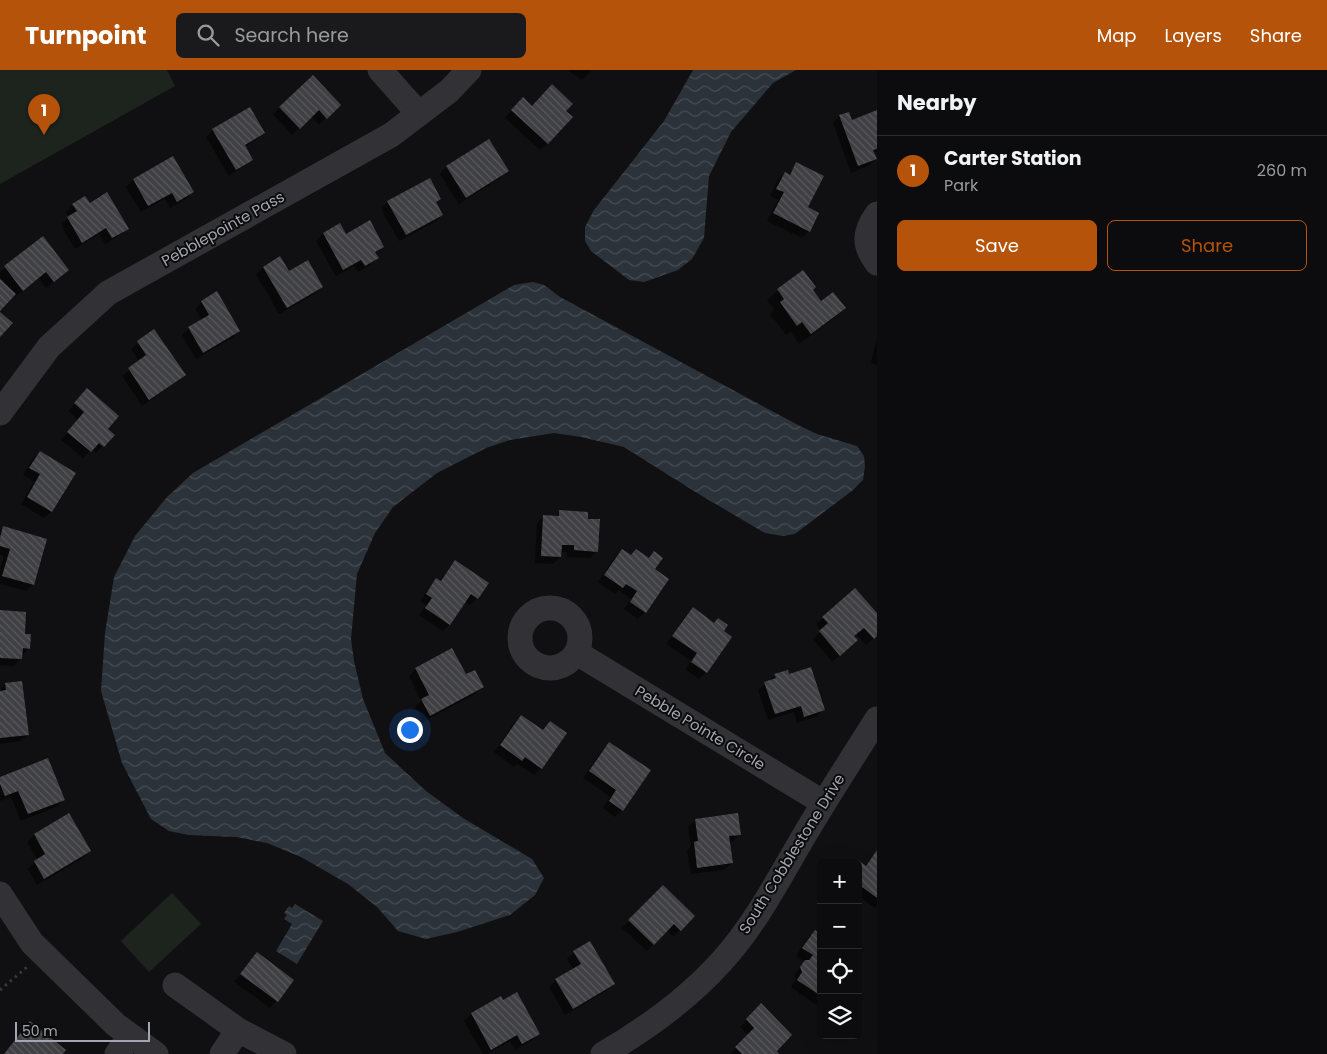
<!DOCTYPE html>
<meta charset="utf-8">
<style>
body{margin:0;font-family:Poppins,sans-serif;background:#1a1a1c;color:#f1f3f6}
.controls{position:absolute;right:15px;bottom:15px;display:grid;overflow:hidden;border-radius:8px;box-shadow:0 5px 20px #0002}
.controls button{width:45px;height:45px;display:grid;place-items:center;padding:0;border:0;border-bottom:1px solid #2c2c2e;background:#0c0c0e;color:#f1f3f6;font:25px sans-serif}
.scale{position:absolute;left:15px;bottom:12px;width:135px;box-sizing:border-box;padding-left:5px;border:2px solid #a3a6b1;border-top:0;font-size:14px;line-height:18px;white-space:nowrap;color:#a3a6b1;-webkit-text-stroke:4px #0c0b0c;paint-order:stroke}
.you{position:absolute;left:409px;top:659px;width:18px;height:18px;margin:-12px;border:4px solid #fff;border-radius:50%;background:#1a73e8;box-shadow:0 0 0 8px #1a73e833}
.badge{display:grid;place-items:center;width:32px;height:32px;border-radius:50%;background:#b45309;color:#fff;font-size:16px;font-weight:700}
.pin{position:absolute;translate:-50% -41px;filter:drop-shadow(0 1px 2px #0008)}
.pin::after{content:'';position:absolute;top:26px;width:18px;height:15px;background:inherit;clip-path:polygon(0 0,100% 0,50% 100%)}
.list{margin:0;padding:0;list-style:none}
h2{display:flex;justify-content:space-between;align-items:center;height:65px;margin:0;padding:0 20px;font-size:21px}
h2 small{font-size:16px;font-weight:400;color:#9a9b9e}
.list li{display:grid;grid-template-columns:32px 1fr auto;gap:15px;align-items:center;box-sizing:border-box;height:70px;padding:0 20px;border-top:1px solid #2c2c2e}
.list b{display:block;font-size:19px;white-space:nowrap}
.list p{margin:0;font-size:16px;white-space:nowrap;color:#9a9b9e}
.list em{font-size:16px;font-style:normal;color:#9a9b9e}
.actions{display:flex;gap:10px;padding:15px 20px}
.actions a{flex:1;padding:11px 0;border:1px solid #b45309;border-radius:8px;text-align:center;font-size:18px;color:#b45309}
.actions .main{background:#b45309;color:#fff}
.icon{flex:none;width:28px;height:28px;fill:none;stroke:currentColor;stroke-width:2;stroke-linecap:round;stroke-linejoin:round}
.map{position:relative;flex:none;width:877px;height:984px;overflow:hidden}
header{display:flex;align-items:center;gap:30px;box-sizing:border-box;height:70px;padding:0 25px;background:#b45309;color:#fff}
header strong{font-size:24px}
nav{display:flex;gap:28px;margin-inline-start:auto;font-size:18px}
.search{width:350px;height:45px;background:#1a1a1c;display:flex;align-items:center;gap:12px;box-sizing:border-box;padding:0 18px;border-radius:8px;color:#9a9b9e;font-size:19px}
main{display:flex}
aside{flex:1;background:#0c0c0e}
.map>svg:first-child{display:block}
.green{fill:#1d241e}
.water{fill:url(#water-waves)}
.shadow{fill:#0007}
.building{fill:url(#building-back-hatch)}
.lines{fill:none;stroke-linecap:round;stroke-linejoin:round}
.path{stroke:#38393d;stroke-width:3;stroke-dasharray:2.5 4;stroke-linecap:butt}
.minor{stroke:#323236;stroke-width:25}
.labels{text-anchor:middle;stroke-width:4;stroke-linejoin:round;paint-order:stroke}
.street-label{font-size:15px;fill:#a3a6b1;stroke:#0c0b0c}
</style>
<header>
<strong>Turnpoint</strong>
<div class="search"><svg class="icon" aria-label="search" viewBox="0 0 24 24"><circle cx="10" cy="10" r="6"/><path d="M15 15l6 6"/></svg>Search here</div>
<nav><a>Map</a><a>Layers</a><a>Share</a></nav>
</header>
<main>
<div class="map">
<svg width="877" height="984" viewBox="0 0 877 984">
<defs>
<pattern id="water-waves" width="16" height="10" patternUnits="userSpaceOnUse" patternTransform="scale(1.25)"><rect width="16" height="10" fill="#2b3239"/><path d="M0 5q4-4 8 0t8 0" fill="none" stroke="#474d53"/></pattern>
<pattern id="building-back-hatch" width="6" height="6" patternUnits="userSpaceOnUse" patternTransform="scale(1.25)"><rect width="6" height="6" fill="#404044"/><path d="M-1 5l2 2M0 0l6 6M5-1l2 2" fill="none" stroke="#58595d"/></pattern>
</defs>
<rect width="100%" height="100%" fill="#101012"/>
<g class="green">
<polygon points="0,0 167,0 175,16 0,114"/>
<polygon points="172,823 201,854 149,902 121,871"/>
</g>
<g class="water">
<polygon points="693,0 796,0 773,13 731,62 709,106 704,168 692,189 678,200 644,212 629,210 591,181 585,171 585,157 594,140 664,51"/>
<polygon points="533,212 544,215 560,227 798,355 817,364 857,376 864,386 865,396 863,410 853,420 795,464 783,466 765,463 702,426 624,377 581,367 554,363 510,370 486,378 437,403 393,437 375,463 357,504 351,569 354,591 363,629 385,683 426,721 463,748 532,789 544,808 535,825 510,845 457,862 426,869 398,861 377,837 348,814 301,787 267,773 236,767 189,765 169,761 151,749 122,693 101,621 105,563 114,507 135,466 167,427 193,403 514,215"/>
<polygon points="295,834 323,851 297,894 276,881 292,854 284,849 287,845 284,843 289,836 292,838"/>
</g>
<g class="shadow">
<polygon points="567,0 592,0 582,10"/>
<polygon points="313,6 339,35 319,55 311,46 292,65 273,44"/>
<polygon points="523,29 532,37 564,41 571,48 540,80 505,48"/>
<polygon points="877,41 877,82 873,83 876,89 868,96 851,103 833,53 840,46 851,51"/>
<polygon points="213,60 263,63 256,70 244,77 251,90 244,96 229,106 206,67"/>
<polygon points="797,94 806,138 809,161 802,168 767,151 778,130 770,126 778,110 785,103 788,105"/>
<polygon points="446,97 507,101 500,108 459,134 440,104"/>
<polygon points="133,110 193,122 186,129 170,138 165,129 141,142 126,117"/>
<polygon points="440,129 436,133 442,145 435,152 399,171 381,139 388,132"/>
<polygon points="73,135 89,135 127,158 120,165 105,174 99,164 75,179 61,155 69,147 66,142"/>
<polygon points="340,155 346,165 383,176 375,184 377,188 370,195 358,202 354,196 336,206 316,171 323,164"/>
<polygon points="43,168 68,200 46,218 39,208 15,227 14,224 0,239 0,211 6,215 0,207 0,202"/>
<polygon points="263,198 288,203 322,217 315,224 279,244 256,204"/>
<polygon points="778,220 812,220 821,233 844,238 833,249 799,274 791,262 786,265 770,244 774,240 767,230"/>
<polygon points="202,232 239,261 232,268 196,289 182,265 189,258 202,251 195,239"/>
<polygon points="154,261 184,304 177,311 142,336 122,306 139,292 131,279"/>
<polygon points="877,268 877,295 871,293"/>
<polygon points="81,327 106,359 113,365 96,383 92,379 83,388 61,370 78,350 68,341"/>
<polygon points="40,382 74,403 51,442 44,448 21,434 34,412 23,405 33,389"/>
<polygon points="560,442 587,450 597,481 590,488 567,487 567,482 560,482 560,487 553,494 535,493 537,453 544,446 555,447"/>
<polygon points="4,457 33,514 26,521 0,514 0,498 4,486 0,485 0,461"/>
<polygon points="622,480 630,486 648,489 654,483 653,499 645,542 638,549 624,539 631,529 619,520 615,524 598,512 615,487"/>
<polygon points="455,491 477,528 470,535 464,531 450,554 443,561 419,545 426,535 420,531 430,517 436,510 439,512"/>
<polygon points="855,520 877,565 866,575 856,564 853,567 849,577 832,592 813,569 821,561 816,554"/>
<polygon points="693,539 706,602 699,609 685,599 691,591 666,574 686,546"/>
<polygon points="0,541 23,565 29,578 14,596 0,595"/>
<polygon points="416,599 466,606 482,617 475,624 423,652 415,637 421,631 409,606"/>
<polygon points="775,605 788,606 823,640 816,647 797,653 794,642 768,650 758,620"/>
<polygon points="5,614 28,664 21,671 0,674 0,620"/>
<polygon points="521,646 542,661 550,652 566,663 541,698 534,705 517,694 514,697 494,682 514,653"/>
<polygon points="609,673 622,740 615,747 603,738 610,727 583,708 602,680"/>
<polygon points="0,708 63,730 56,737 21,751 11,727 0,731"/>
<polygon points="696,750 740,764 733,771 729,772 732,793 724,800 691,804 687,780 691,776 688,757"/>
<polygon points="34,765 90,781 83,788 37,815 28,799 38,790 27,772"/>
<polygon points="877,780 877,836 875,838 858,826 858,793 865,796"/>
<polygon points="663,817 694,846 673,867 667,860 647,881 622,858"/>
<polygon points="815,861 821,865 821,930 816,935 791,917 796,909 794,905 805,892 796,886 808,868"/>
<polygon points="574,882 613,914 606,921 565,945 549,917 556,910 574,900 567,889"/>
<polygon points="257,884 293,910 270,938 234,912"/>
<polygon points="500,928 503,932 539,963 532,970 515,980 510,971 487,984 483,984 464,951 471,944"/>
<polygon points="761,935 775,981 778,984 730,984 748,965 740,957"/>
</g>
<g class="building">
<polygon points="313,5 341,35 327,49 319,40 300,59 279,37"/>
<polygon points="552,14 573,34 566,41 573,47 548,74 511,40 523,27 532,36"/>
<polygon points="250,37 265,63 245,75 253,90 236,100 212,59"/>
<polygon points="877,40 877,79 873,80 877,89 858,96 839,45 849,42 852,50"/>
<polygon points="489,69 509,101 466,128 446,96"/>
<polygon points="173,86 194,122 177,132 172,123 148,136 133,109"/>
<polygon points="796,92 824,106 808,137 819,143 810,162 773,143 784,122 776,119 785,102 790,105"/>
<polygon points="430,108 441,129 436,132 443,145 406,165 387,131"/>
<polygon points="107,122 129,159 112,168 106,158 82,173 67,147 77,141 72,134 85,126 90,133"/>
<polygon points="370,150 384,177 375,182 379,188 365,196 361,190 343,200 323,163 340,153 346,164"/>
<polygon points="43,166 69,200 54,212 46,202 23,221 4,196"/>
<polygon points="280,186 289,201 308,190 323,217 287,238 263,197"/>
<polygon points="803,200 816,217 813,220 821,231 833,222 846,238 811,264 802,252 797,256 780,232 784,229 777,219"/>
<polygon points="0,209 16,224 0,241"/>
<polygon points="217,221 240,261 203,283 188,257 209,245 201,231"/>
<polygon points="0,242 13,253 0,267"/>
<polygon points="154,259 186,305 149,330 128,298 146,285 137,271"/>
<polygon points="87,318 119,346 108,359 115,365 104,377 99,373 91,382 67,362 84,342 74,333"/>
<polygon points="40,381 76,403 52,442 27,427 40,404 29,398"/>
<polygon points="559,440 588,442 588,449 600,449 598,482 574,480 574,475 562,475 561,487 541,486 543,445 559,446"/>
<polygon points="3,456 47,469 34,515 2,506 10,479 0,476 0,468"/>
<polygon points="622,479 631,485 636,479 649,488 654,481 663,488 655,499 669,509 646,543 630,532 637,521 626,514 623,518 604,505"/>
<polygon points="455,490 489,513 478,529 471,524 450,555 425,538 432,528 426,524 436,508 441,511"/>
<polygon points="855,518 877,543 877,566 874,569 864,558 854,566 858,570 840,586 819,561 828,553 822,547"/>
<polygon points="693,537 714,553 718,548 728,555 724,561 732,567 707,603 691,592 697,583 672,566"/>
<polygon points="0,540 26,542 25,564 31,564 30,579 23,578 22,589 0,588"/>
<polygon points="452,578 466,604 475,600 484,617 430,646 421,629 429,625 415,598"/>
<polygon points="811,597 825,640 804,647 801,636 775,644 764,612 776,608 774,604 788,600 789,604"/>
<polygon points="22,611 29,665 0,668 0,621 6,620 5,613"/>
<polygon points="521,645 543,660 550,651 567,663 542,699 525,687 522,691 500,675"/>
<polygon points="609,672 651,700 623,741 609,731 616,720 589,701"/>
<polygon points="48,688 65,730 28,744 18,721 5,726 0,714 0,707"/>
<polygon points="69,743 91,781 44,809 34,791 45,784 34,764"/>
<polygon points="738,743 741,765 729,766 733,793 697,798 694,772 698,771 695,749"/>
<polygon points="877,780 877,828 858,814 858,793 856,793 858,790 866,796"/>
<polygon points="663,815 695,846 681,861 674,854 654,875 628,850"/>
<polygon points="815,860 821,864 821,926 797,910 802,902 800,897 805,890 809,890 813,885 802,878"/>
<polygon points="590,871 615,914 573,939 555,909 581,894 573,881"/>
<polygon points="257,882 294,910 278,932 240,904"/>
<polygon points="517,922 540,964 522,974 517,965 491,980 471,943 501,926 503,930"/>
<polygon points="761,933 792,965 777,981 779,984 742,984 735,977 754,958 746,949"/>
<polygon points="30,951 66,980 63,984 4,984"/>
</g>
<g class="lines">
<polyline class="path" points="0,920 27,897"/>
<g class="minor">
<polyline points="380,0 419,44"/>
<path d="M877 144C864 162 863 175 877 193"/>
<polyline points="0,343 49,277 108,223 391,65 449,21 469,0"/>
<circle cx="550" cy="568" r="30"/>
<polyline points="577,583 824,733"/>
<polyline points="0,824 32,873 116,955 156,984"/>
<polyline points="175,915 238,960"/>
<polyline points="117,984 131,966"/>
<polyline points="222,984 238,960 284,984"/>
<path d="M603 984C646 959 688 929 722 891 754 856 777 812 801 771 825 730 851 690 877 649"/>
</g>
</g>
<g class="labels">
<g class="street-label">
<text transform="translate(223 159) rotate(-29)" y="5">Pebblepointe Pass</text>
<text transform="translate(700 658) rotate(31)" y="5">Pebble Pointe Circle</text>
<text transform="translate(792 784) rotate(-58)" y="5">South Cobblestone Drive</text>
</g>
</g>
</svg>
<div class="controls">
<button>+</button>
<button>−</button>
<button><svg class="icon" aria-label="locate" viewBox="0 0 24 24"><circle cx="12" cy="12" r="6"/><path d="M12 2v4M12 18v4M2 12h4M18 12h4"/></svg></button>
<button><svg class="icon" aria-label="layers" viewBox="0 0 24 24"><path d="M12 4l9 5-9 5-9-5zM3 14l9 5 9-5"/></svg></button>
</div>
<div class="scale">50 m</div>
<div class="you"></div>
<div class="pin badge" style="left:44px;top:65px">1</div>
</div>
<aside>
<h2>Nearby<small></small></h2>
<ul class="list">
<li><span class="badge">1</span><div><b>Carter Station</b><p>Park</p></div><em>260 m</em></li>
</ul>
<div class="actions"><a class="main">Save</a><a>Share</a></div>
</aside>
</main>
